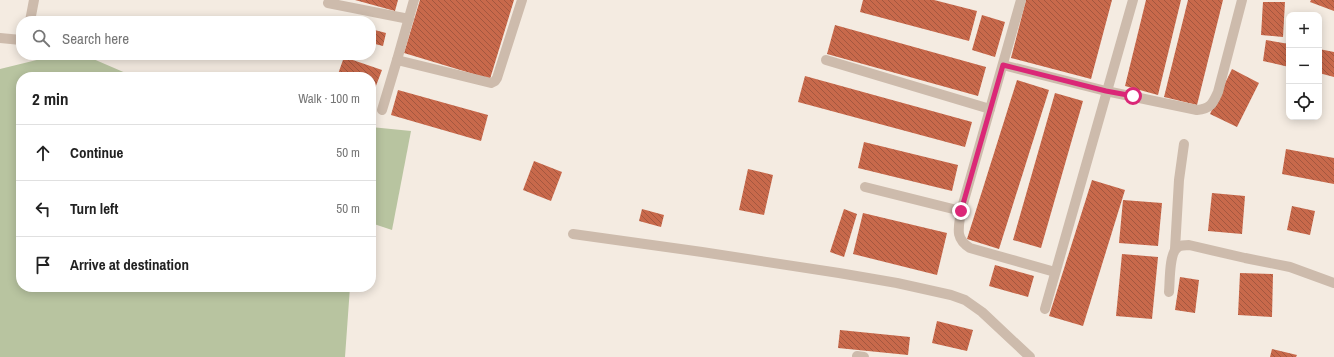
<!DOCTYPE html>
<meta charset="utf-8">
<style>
body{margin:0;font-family:"Archivo Narrow",sans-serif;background:#f2f2f2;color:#222}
.controls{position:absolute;right:12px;top:12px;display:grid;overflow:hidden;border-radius:8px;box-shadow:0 2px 10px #0003}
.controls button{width:36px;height:36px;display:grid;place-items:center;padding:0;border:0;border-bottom:1px solid #e0e0e0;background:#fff;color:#222;font:20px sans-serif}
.stop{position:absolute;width:12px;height:12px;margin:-9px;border:3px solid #db2777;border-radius:50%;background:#fff}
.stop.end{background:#db2777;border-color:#fff;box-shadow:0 1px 4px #0008}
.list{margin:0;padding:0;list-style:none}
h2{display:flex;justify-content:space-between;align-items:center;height:52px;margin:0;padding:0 16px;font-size:17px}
h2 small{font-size:13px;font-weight:400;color:#767676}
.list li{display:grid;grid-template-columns:26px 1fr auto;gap:12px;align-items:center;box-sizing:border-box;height:56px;padding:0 16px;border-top:1px solid #e0e0e0}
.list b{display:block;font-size:15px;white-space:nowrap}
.list em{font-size:13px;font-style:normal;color:#767676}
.icon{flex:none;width:22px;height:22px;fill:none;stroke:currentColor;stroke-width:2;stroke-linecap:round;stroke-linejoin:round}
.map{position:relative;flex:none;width:1334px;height:357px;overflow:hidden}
.search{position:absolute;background:#fff;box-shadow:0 2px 10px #0003;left:16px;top:16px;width:360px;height:44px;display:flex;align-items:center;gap:10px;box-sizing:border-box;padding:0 14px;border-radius:16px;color:#767676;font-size:15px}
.panel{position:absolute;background:#fff;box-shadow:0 2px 10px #0003;left:16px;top:72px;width:360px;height:220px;border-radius:16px}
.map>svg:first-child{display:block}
.grass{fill:#b8c4a0}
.building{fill:url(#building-back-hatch)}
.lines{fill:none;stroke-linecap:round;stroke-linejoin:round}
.minor{stroke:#cdbbac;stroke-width:10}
.route{stroke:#db2777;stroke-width:5}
</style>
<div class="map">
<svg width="1334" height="357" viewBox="0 0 1334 357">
<defs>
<pattern id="building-back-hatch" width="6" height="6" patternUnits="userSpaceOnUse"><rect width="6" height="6" fill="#c8694b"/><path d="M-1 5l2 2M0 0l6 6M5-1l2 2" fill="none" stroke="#a4573f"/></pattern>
</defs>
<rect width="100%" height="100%" fill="#f4ebe1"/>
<g class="grass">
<polygon points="57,55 84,55 135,77 21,77 21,287 350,287 345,357 0,357 0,69"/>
<polygon points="371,127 411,131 392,230 371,223"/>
</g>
<g class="building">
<polygon points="355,0 398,0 395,11"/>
<polygon points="420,0 514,0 490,79 404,53"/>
<polygon points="863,0 934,0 977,11 969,41 860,12"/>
<polygon points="1026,0 1112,0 1091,79 1011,58"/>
<polygon points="1146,0 1181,0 1158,95 1125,86"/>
<polygon points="1188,0 1223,0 1197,105 1164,97"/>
<polygon points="1311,0 1334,0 1334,11 1310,2"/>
<polygon points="1263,2 1285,2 1283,37 1261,35"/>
<polygon points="982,15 1005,22 995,57 972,50"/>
<polygon points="835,25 986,67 978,96 827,54"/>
<polygon points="371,29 386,33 383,46 371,43"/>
<polygon points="1266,40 1289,44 1289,67 1263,61"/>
<polygon points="1319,49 1334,52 1334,77 1319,73"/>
<polygon points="344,57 382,70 371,99 371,77 337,77"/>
<polygon points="1232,69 1259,83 1237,127 1210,114"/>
<polygon points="805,76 972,122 965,147 798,102"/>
<polygon points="1017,80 1049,90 999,249 967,239"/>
<polygon points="398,90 488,115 481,141 391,115"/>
<polygon points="1055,93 1083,101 1041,248 1013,240"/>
<polygon points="864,142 958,165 952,191 858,168"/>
<polygon points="1286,149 1334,158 1334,184 1282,174"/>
<polygon points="534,161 562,172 551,201 523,190"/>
<polygon points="748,169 773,175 764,215 739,210"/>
<polygon points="1092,180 1125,190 1083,326 1049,316"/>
<polygon points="1212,193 1245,196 1242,234 1208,231"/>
<polygon points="1123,200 1162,203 1158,246 1119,243"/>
<polygon points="1292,206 1315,211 1310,235 1287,230"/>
<polygon points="642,209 664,215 661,227 639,221"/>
<polygon points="844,209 857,214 844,257 830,252"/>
<polygon points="863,213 947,233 937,275 853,254"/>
<polygon points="1122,254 1158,257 1152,319 1116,316"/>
<polygon points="995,265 1034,276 1028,297 989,286"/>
<polygon points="1240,273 1273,274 1272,317 1238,315"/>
<polygon points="1180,277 1199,280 1195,313 1175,310"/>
<polygon points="937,321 973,330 967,351 932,343"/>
<polygon points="840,330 910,337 908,355 838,348"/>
<polygon points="1272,349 1297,355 1296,357 1270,357"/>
</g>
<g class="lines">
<g class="minor">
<path d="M1021 0 961 211C959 227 954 238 970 248L1055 272"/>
<polyline points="328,3 409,19"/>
<polyline points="30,21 34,0"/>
<polyline points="0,38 21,40"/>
<polyline points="397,60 414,0"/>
<polyline points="826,60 990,109"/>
<path d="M1003 65 1106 91 1197 110C1211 109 1213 103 1218 92L1242 0"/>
<polyline points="382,110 397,60 491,83 495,81 497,78 522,0"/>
<polyline points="865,187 961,211"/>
<polyline points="573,234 702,252 839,273 897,283 951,295 965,300 982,312 1030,357"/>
<polyline points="1175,249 1179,180 1184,144"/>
<path d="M1169 292C1170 282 1169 254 1177 248 1180 245 1184 245 1189 245L1245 258 1290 267 1334 283"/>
<polyline points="1045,309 1133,0"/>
<polyline points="857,356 864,357"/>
</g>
</g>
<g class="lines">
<polyline class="route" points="961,211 1003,65 1106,91 1133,96"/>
</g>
</svg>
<div class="controls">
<button>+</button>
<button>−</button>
<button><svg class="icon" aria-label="locate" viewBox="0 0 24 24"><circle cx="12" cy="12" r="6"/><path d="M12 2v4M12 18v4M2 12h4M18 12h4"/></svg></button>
</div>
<div class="stop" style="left:1133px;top:96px"></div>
<div class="stop end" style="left:961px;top:211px"></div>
<div class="search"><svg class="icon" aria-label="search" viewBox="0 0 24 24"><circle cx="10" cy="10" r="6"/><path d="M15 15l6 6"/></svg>Search here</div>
<section class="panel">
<h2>2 min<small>Walk · 100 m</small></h2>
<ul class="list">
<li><svg class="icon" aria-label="ahead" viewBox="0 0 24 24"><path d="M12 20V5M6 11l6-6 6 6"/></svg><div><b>Continue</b></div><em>50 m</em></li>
<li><svg class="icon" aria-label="left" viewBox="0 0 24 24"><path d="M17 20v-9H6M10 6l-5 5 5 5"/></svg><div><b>Turn left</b></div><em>50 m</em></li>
<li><svg class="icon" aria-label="arrive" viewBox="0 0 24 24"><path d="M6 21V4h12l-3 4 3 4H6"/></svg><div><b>Arrive at destination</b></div></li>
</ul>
</section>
</div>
